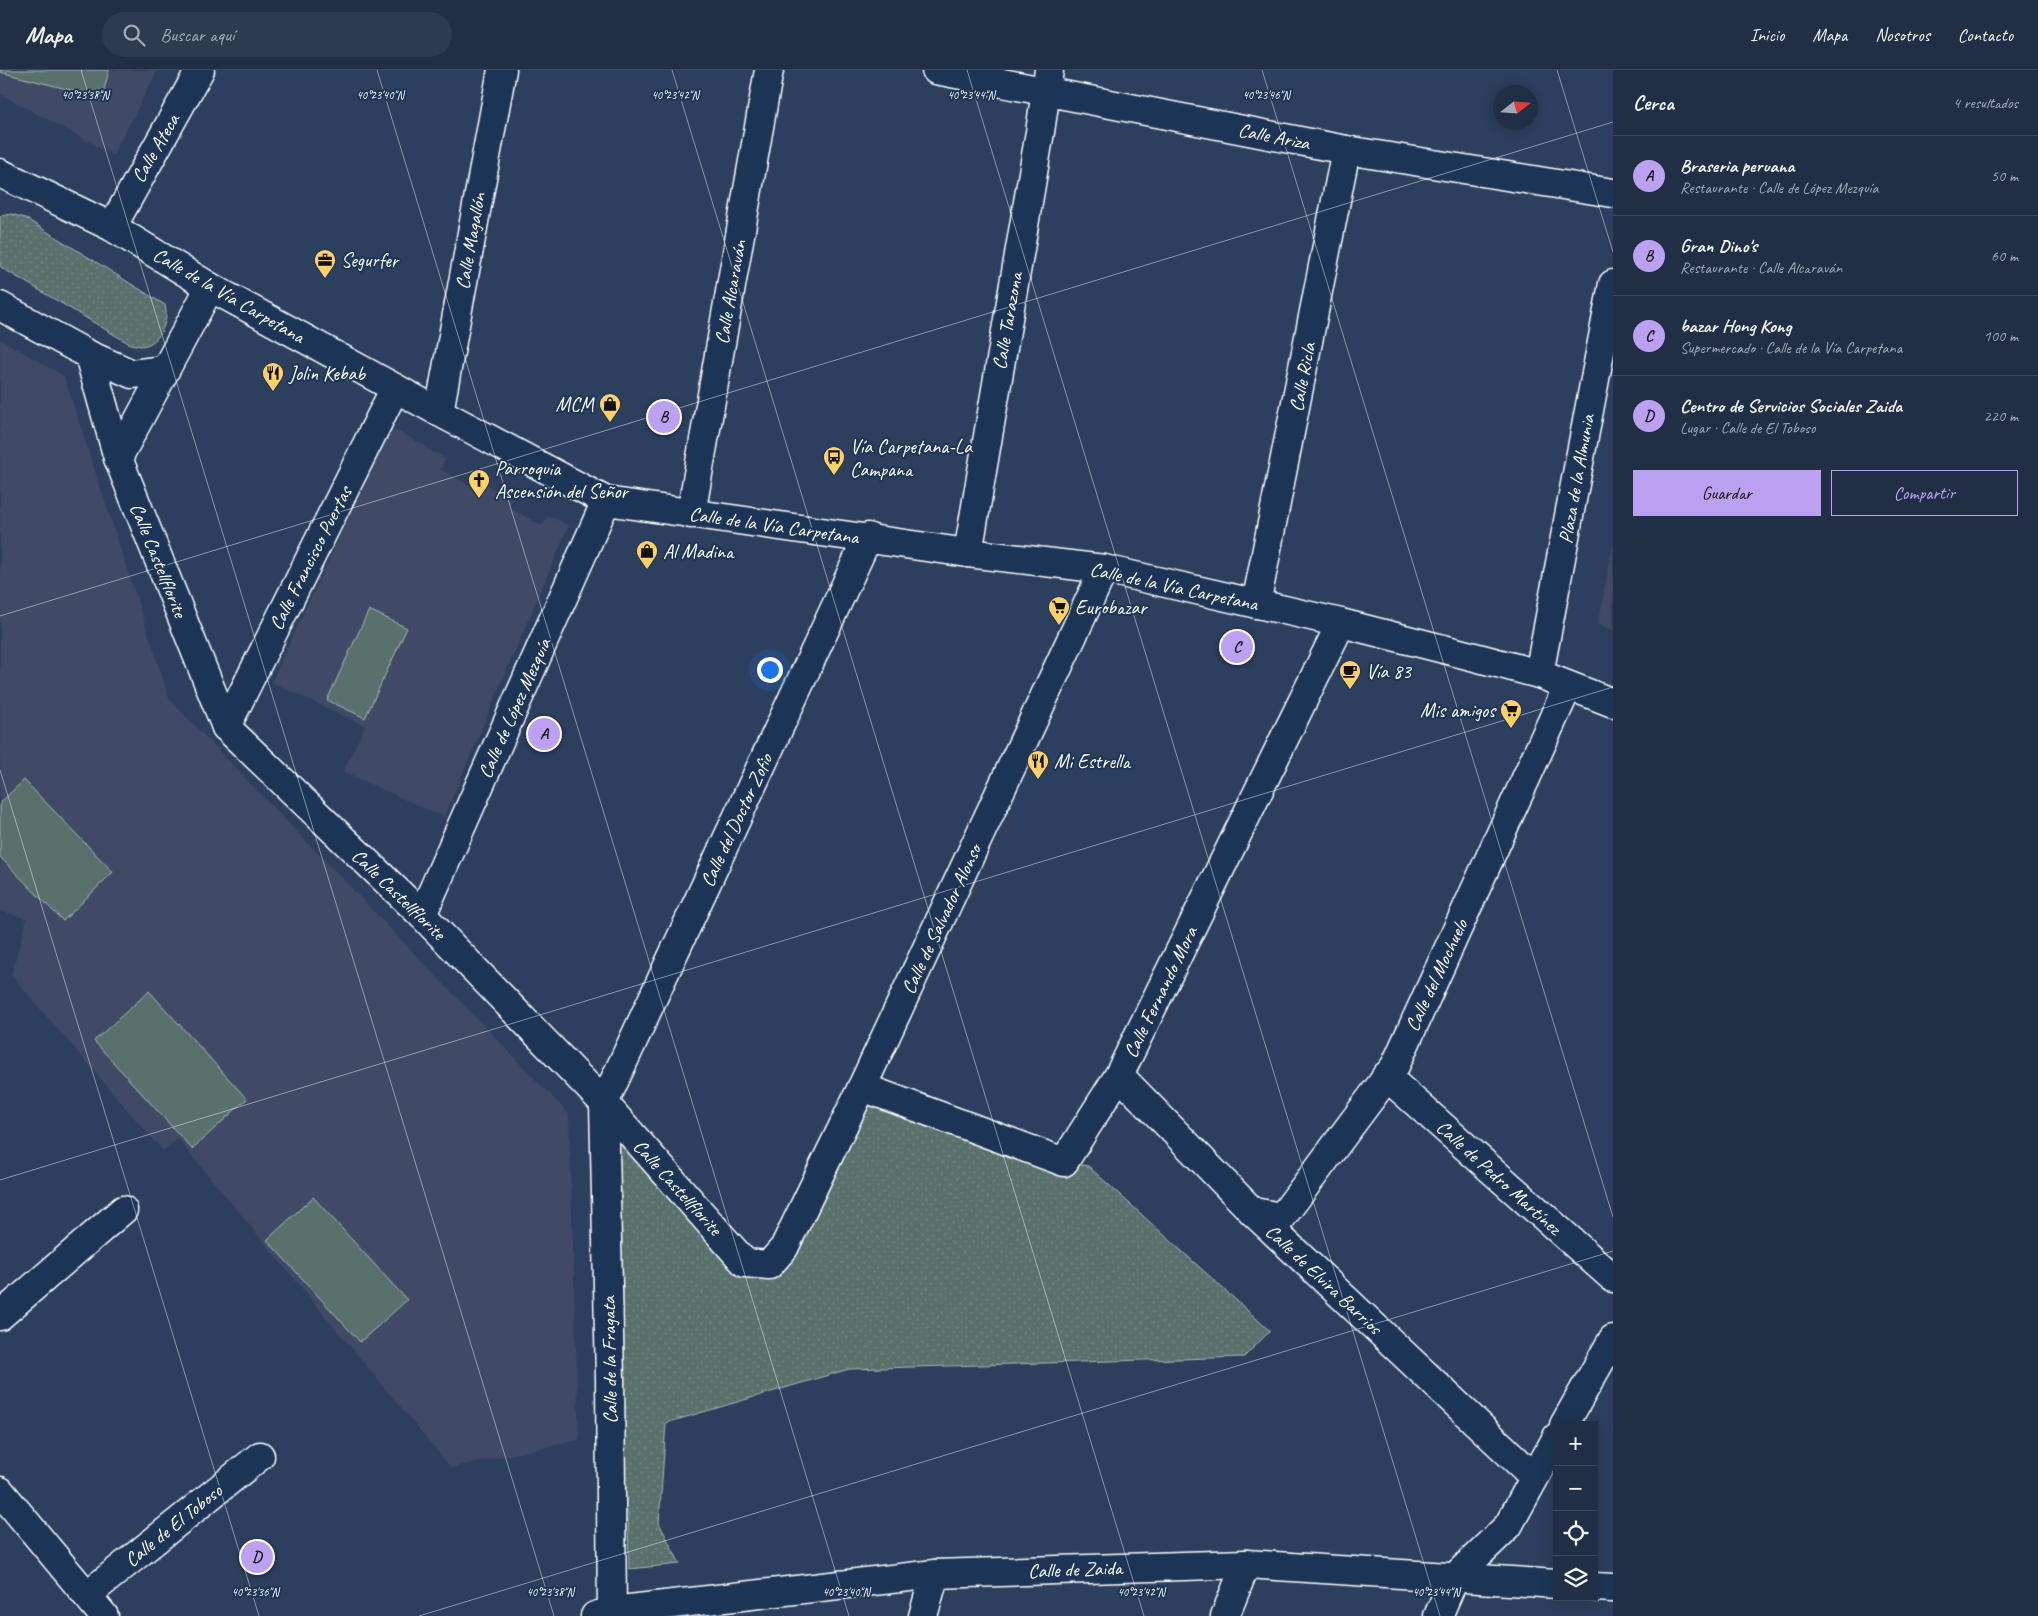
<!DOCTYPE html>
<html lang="es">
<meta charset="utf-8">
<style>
body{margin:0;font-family:Caveat,sans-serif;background:#2d3b51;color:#f1f3f6}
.controls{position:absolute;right:15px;bottom:15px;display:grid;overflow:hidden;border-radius:0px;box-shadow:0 2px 12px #0003}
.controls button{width:45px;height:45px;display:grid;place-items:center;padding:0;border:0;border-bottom:1px solid #3e4a5f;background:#212f46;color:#f1f3f6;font:25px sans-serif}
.compass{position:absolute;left:1493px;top:15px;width:45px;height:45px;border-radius:50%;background:#212f46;box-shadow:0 2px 12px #0003;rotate:73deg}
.you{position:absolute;left:769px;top:599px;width:18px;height:18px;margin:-12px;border:4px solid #fff;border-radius:50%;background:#1a73e8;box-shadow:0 0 0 8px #1a73e833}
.badge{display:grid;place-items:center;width:32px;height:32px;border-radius:50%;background:#bca0f2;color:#111;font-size:16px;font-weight:700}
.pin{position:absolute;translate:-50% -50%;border:2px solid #fff;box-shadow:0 1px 5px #0006}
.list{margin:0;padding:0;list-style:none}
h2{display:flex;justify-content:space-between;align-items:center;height:65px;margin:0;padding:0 20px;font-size:21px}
h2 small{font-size:16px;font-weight:400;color:#a2a9b3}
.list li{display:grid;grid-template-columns:32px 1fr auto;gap:15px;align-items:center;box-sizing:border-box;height:80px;padding:0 20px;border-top:1px solid #3e4a5f}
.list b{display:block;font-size:19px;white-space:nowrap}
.list p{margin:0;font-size:16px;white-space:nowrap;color:#a2a9b3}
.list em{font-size:16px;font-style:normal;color:#a2a9b3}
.actions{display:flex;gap:10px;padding:15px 20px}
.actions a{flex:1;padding:11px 0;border:1px solid #bca0f2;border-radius:0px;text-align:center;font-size:18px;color:#bca0f2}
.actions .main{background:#bca0f2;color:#111}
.icon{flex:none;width:28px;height:28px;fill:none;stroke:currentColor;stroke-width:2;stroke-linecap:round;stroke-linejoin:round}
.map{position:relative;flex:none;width:1613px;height:1546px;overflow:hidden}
header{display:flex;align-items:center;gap:30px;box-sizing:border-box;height:70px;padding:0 25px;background:#212f46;border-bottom:1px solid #3e4a5f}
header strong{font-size:24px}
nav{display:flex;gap:28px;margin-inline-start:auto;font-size:18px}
.search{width:350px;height:45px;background:#2d3b51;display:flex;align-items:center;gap:12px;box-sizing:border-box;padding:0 18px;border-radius:28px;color:#a2a9b3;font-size:19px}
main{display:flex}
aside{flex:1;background:#212f46}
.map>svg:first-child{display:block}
.built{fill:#3f4a66}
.grass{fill:url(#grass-dots);stroke:#acb8b6}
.garden{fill:#58716d;stroke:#acb8b6}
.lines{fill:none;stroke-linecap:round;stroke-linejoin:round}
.minor-casing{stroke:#fff;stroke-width:31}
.minor{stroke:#1d3557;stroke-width:28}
.ticks{fill:none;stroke:#fff;stroke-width:1;stroke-opacity:0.45}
.labels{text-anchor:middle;stroke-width:4;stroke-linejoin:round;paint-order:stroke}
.street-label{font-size:20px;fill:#fff;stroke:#1d3557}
.poi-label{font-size:20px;fill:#fff;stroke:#1d3557;text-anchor:start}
.ticks-label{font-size:12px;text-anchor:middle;fill:#fff;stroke:#1d3557;stroke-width:4;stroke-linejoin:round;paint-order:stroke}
</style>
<header>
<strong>Mapa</strong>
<div class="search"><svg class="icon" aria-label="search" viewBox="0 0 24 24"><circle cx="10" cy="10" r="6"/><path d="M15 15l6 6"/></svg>Buscar aquí</div>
<nav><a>Inicio</a><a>Mapa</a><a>Nosotros</a><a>Contacto</a></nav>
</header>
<main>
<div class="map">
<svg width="1613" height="1546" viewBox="0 0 1613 1546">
<defs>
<pattern id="grass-dots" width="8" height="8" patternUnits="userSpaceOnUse" patternTransform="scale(1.25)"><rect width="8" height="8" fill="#58716d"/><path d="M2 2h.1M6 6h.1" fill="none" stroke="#718683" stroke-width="1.8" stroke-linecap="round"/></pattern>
</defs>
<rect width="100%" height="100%" fill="#2c3f5e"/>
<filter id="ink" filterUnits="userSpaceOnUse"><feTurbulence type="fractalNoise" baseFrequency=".02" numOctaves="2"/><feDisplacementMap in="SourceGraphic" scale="10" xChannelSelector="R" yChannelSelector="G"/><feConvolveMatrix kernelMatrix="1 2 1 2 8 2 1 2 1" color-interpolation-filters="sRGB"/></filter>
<g filter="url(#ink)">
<g class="built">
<polygon points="0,0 158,0 113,85 0,24"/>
<polygon points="0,269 64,306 170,630 569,1044 579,1370 451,1398 178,1069 163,1081 11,905 27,849 0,841"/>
<polygon points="391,358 426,376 426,378 446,389 440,399 474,418 479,410 513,429 509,437 542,456 548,446 569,455 444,747 343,702 365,656 271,612"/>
<polygon points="1613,474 1613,560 1598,554"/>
</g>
<g class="grass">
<path d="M11 144 25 148 165 235C169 249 161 271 146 275 141 277 135 275 130 274L2 198 0 196V146Z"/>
<polygon points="862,1017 1064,1092 1088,1096 1270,1261 1244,1287 849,1299 666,1353 659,1453 680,1494 629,1499 628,1442 611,1443 604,1033 745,1193 769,1194"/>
</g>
<g class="garden">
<polygon points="0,0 109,0 102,28 0,2"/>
<polygon points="369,540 407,558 365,648 327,630"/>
<polygon points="24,710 113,802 63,851 0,787 0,733"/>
<polygon points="149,921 247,1029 192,1079 94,971"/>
<polygon points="313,1127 407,1230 360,1272 267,1170"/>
</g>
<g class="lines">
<g class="minor-casing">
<g id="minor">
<polyline points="936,0 1346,80 1613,123"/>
<polyline points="0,103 112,157 210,217 439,342 606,431 968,483 1104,499 1341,553 1471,586 1539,604 1613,633"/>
<polyline points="112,157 200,0"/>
<polyline points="0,236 89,285 118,388 226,657 422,845 604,1033 745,1193 769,1195 784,1178 862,1017 1104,499"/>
<polyline points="89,285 132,304 164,300"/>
<polyline points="439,342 502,0"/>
<polyline points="118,388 210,217"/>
<polyline points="691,444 769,0"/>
<polyline points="968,483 1040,62 1049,0"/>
<polyline points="1256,534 1346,80"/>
<polyline points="1539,604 1613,214"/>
<polyline points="226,657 395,318"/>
<polyline points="422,845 606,431"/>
<polyline points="1119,1005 1253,1142 1534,1407"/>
<polyline points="1386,1006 1613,1208"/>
<polyline points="862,1017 1064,1092 1119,1005 1341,553"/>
<polyline points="1253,1142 1282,1147 1395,996 1568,616"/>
<polyline points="0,1246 123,1140"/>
<polyline points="1564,1355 1613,1269"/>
<polyline points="0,1421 104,1546"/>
<polyline points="1594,1517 1613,1518"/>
<polyline points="87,1525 260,1386"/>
<polyline points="595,1546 612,1541 935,1504 1246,1494 1557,1514"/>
<polyline points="612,1546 610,1309 604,1033 868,467"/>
<polyline points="923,1546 935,1504"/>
<polyline points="1225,1546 1246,1494"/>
<polyline points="1438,1546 1455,1507 1508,1456 1557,1367"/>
</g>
</g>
<use href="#minor" class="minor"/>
</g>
</g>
<path class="ticks" d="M81 0 554 1546M377 0 849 1546M672 0 1144 1546M967 0 1440 1546M1262 0 1613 1147M1557 0 1613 182M0 546 1613 52M0 700 259 1546M0 1110 1613 617M419 1546 1613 1181"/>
<defs>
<g id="office-pin" transform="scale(1.125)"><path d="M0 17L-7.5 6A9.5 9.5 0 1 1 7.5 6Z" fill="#ffd166" stroke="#1d3557"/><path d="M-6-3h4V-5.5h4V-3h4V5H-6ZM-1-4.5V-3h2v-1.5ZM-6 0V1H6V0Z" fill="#111"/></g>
<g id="restaurant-pin" transform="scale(1.125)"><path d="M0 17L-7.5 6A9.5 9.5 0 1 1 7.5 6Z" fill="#ffd166" stroke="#1d3557"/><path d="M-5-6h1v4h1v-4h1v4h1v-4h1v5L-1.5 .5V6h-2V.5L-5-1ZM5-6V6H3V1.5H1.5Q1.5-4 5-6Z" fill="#111"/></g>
<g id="shop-pin" transform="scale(1.125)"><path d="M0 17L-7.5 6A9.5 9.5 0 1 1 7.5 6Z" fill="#ffd166" stroke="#1d3557"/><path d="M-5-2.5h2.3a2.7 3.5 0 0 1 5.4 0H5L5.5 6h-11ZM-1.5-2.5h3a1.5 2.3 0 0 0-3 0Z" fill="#111"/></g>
<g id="bus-pin" transform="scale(1.125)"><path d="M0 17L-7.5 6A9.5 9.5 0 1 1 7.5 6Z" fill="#ffd166" stroke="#1d3557"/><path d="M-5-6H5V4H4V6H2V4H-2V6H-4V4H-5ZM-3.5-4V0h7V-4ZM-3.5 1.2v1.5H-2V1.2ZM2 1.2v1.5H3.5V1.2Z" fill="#111"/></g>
<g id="church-pin" transform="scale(1.125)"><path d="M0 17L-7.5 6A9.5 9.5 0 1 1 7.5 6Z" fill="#ffd166" stroke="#1d3557"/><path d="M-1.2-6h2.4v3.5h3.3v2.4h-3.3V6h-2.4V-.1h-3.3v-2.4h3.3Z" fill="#111"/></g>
<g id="supermarket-pin" transform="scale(1.125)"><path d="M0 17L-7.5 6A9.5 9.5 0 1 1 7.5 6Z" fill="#ffd166" stroke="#1d3557"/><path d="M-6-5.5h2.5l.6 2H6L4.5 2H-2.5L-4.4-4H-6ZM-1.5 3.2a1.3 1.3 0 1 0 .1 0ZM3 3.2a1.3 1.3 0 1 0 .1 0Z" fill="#111"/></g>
<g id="cafe-pin" transform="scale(1.125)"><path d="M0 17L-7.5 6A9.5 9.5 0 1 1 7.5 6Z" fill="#ffd166" stroke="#1d3557"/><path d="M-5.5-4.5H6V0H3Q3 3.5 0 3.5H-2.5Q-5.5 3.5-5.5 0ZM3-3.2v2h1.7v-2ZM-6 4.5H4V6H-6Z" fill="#111"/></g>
</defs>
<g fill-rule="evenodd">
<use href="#office-pin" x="325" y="190"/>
<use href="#restaurant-pin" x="273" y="303"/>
<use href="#shop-pin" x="610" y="334"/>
<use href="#bus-pin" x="834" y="387"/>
<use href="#church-pin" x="479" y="410"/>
<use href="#shop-pin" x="647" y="481"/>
<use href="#supermarket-pin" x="1059" y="537"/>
<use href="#cafe-pin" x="1350" y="601"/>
<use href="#supermarket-pin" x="1511" y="640"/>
<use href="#restaurant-pin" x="1038" y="691"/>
</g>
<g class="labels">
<g class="street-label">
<text transform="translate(1274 66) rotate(11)" y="7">Calle Ariza</text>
<text transform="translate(155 78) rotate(-60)" y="7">Calle Ateca</text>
<text transform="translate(470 171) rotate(-80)" y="7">Calle Magallón</text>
<text transform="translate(730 222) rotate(-80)" y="7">Calle Alcaraván</text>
<text transform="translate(229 225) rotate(30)" y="7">Calle de la Vía Carpetana</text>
<text transform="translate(1007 251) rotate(-80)" y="7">Calle Tarazona</text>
<text transform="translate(1302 307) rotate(-79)" y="7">Calle Ricla</text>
<text transform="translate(1576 409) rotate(-80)" y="7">Plaza de la Almunia</text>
<text transform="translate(774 455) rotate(8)" y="7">Calle de la Vía Carpetana</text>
<text transform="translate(310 488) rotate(-63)" y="7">Calle Francisco Puertas</text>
<text transform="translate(159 490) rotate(68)" y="7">Calle Castellflorite</text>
<text transform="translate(1174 516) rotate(12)" y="7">Calle de la Vía Carpetana</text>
<text transform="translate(514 638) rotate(-66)" y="7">Calle de López Mezquía</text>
<text transform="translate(736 750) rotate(-65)" y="7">Calle del Doctor Zofio</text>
<text transform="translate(399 824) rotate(44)" y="7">Calle Castellflorite</text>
<text transform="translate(941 849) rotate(-65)" y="7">Calle de Salvador Alonso</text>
<text transform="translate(1436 905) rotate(-65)" y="7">Calle del Mochuelo</text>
<text transform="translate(1160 922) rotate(-64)" y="7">Calle Fernando Mora</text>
<text transform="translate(1499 1107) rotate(42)" y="7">Calle de Pedro Martínez</text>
<text transform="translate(678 1117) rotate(48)" y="7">Calle Castellflorite</text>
<text transform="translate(1324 1209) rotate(43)" y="7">Calle de Elvira Barrios</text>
<text transform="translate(609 1290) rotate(-91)" y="7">Calle de la Fragata</text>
<text transform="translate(173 1455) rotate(-39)" y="7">Calle de El Toboso</text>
<text transform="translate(1075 1499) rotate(-2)" y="7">Calle de Zaida</text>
</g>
<g class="poi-label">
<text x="341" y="197">Segurfer</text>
<text x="289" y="310">Jolin Kebab</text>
<text x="594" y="341" text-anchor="end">MCM</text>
<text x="850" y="383">Vía Carpetana-La<tspan x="850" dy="23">Campana</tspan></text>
<text x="495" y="405">Parroquia<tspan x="495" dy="23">Ascensión del Señor</tspan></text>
<text x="663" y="488">Al Madina</text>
<text x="1075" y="544">Eurobazar</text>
<text x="1366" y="608">Vía 83</text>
<text x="1495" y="647" text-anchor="end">Mis amigos</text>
<text x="1054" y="698">Mi Estrella</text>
</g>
</g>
<g class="ticks-label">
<text x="85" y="29">40°23'38"N</text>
<text x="380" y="29">40°23'40"N</text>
<text x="675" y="29">40°23'42"N</text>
<text x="971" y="29">40°23'44"N</text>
<text x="1266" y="29">40°23'46"N</text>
<text x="255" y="1526">40°23'36"N</text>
<text x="550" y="1526">40°23'38"N</text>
<text x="846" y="1526">40°23'40"N</text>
<text x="1141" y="1526">40°23'42"N</text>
<text x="1436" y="1526">40°23'44"N</text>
</g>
</svg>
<div class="controls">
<button>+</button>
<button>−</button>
<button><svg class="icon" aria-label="locate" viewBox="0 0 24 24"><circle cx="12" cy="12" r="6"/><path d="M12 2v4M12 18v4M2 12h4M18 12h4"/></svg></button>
<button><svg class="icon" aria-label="layers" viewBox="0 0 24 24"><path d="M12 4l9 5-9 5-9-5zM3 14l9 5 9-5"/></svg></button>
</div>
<svg class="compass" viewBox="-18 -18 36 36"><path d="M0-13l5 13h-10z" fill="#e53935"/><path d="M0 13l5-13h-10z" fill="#a2a9b3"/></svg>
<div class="you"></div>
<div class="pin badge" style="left:544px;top:664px">A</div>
<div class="pin badge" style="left:664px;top:347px">B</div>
<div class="pin badge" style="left:1237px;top:577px">C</div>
<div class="pin badge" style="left:257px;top:1487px">D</div>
</div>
<aside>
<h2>Cerca<small>4 resultados</small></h2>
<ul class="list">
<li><span class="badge">A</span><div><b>Braseria peruana</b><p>Restaurante · Calle de López Mezquía</p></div><em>50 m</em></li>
<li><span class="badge">B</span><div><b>Gran Dino's</b><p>Restaurante · Calle Alcaraván</p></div><em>60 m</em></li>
<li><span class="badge">C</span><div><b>bazar Hong Kong</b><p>Supermercado · Calle de la Vía Carpetana</p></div><em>100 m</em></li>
<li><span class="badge">D</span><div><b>Centro de Servicios Sociales Zaida</b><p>Lugar · Calle de El Toboso</p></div><em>220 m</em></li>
</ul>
<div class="actions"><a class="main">Guardar</a><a>Compartir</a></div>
</aside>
</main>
